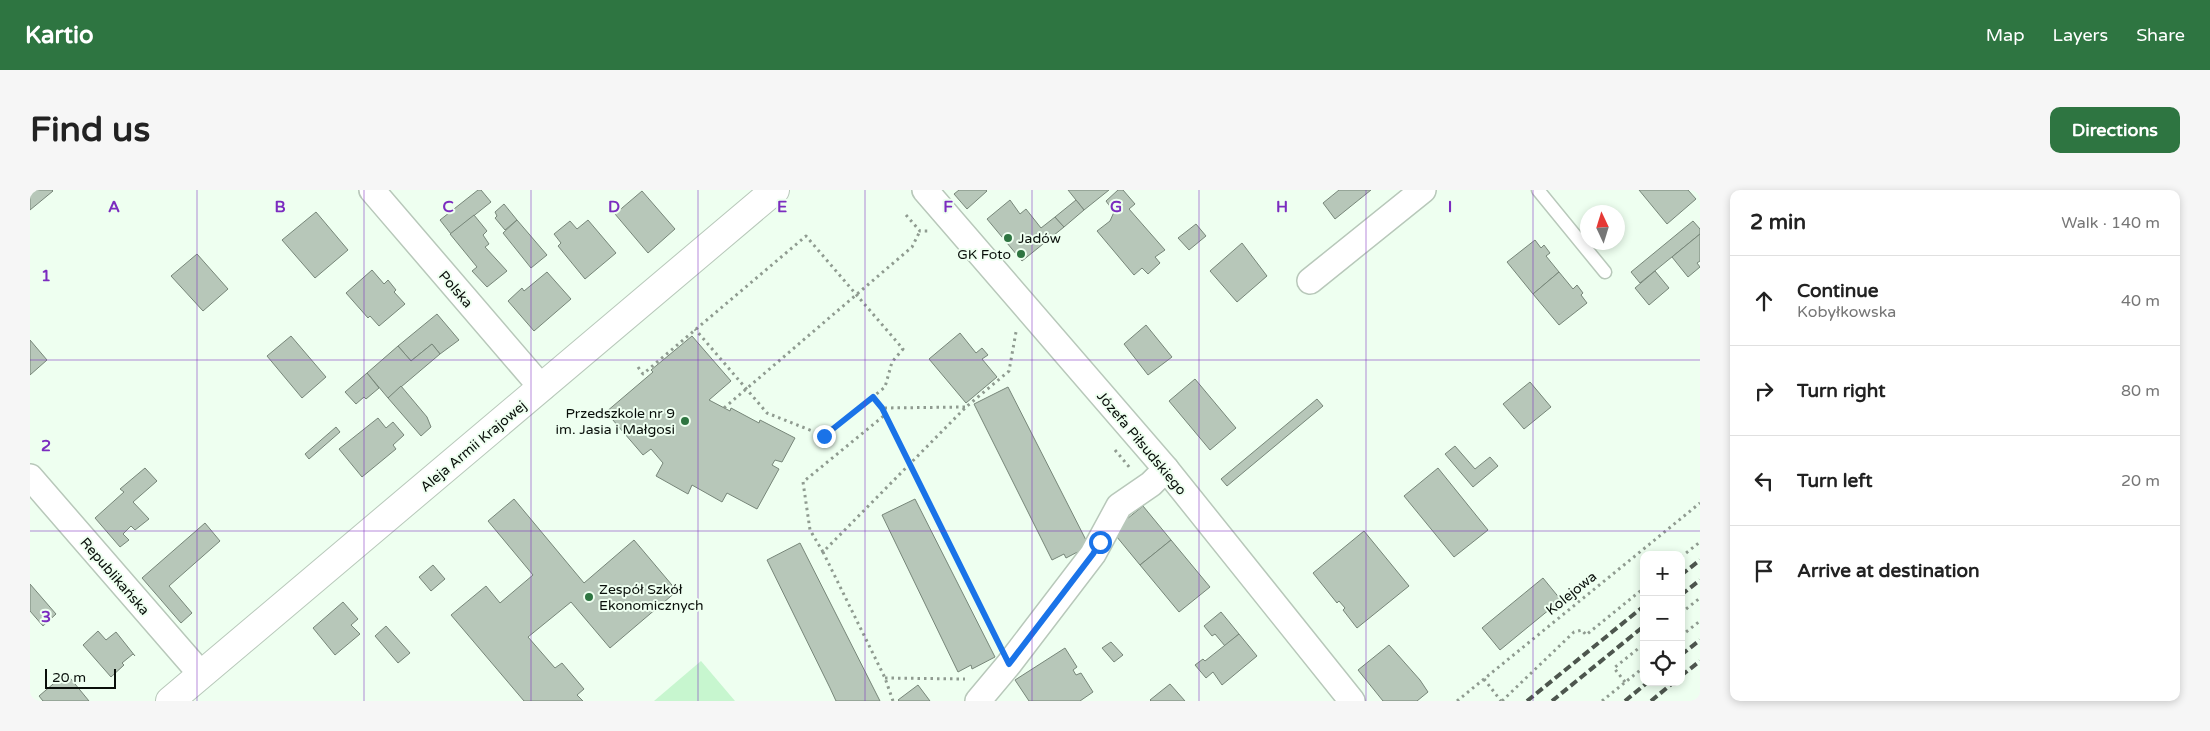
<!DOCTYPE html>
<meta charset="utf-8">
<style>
body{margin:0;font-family:"Varela Round",sans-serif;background:#f6f6f6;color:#222}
.controls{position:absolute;right:15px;bottom:15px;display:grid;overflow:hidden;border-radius:10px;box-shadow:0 2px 8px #0003}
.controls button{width:45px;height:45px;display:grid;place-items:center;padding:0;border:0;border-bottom:1px solid #e0e0e0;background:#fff;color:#222;font:25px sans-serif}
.compass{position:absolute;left:1550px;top:15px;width:45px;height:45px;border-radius:50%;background:#fff;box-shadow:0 2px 8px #0003;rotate:356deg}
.scale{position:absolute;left:15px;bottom:12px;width:71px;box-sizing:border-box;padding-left:5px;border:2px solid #090f0a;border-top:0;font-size:14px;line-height:18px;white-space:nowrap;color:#090f0a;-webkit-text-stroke:4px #eefff0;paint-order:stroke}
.stop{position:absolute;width:15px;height:15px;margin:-11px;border:4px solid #1a73e8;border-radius:50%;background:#fff}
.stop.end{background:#1a73e8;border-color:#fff;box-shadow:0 1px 5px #0008}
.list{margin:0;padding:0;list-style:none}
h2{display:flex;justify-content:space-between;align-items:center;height:65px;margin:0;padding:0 20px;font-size:21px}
h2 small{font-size:16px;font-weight:400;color:#767676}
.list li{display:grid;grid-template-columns:32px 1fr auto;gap:15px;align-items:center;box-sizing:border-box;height:90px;padding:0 20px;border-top:1px solid #e0e0e0}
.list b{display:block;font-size:19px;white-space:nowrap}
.list p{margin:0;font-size:16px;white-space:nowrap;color:#767676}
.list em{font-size:16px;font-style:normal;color:#767676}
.icon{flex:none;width:28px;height:28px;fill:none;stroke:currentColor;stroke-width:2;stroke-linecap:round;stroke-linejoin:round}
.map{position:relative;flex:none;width:1670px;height:511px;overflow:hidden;border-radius:10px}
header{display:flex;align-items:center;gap:30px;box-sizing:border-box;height:70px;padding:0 25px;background:#2e7541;color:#fff}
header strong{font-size:24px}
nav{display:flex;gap:28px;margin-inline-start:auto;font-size:18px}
.intro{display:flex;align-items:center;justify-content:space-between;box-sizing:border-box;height:120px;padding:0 30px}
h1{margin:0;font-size:35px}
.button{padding:12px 22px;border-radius:10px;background:#2e7541;color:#fff;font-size:18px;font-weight:700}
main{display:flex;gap:30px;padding:0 30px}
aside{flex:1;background:#fff;border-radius:10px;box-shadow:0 2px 8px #0003}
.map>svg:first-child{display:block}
.green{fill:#c7f6cf}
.building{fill:#b7c7b9;stroke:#778679}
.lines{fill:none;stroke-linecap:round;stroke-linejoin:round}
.lane-casing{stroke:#b8c8ba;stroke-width:15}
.street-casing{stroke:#b8c8ba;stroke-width:28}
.secondary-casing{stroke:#b8c8ba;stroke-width:30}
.path{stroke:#8f9b90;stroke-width:3;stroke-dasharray:2.5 4;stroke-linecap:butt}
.lane{stroke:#fff;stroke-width:12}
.street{stroke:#fff;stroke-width:25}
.secondary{stroke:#fff;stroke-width:28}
.rail{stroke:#4d564e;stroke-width:4;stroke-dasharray:8 4;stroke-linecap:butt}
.route{stroke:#1a73e8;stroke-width:6}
.grid{fill:none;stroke:#7b2cbf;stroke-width:1;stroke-opacity:0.55}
.poi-dot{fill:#2e7541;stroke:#eefff0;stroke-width:2}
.labels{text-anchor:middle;stroke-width:4;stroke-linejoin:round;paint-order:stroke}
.poi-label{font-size:14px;fill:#090f0a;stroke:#eefff0;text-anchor:start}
.street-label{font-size:14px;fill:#090f0a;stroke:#eefff0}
.grid-label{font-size:16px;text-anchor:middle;font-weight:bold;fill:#7b2cbf;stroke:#eefff0;stroke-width:4;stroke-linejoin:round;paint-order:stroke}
</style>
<header>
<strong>Kartio</strong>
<nav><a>Map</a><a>Layers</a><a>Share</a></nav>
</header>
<div class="intro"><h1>Find us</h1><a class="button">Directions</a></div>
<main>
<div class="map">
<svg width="1670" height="511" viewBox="0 0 1670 511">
<rect width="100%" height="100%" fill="#eefff0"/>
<polygon class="green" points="671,471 705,511 624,511"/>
<g class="building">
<polygon points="0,0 22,0 23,1 0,20"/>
<polygon points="448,0 451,0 461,12 421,44 410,30"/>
<polygon points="929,0 956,0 957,1 937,19 924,4"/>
<polygon points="1038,0 1079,0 1054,20"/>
<polygon points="1088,0 1093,0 1105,14 1099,19 1135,60 1125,67 1130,73 1118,84 1112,78 1104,85 1067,41 1080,31 1084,22 1076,11"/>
<polygon points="1309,0 1341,0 1305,29 1293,13"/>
<polygon points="1609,0 1658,0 1666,9 1637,34"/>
<polygon points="612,1 645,39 618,63 585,24"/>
<polygon points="980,10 990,24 996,19 1011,38 1025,27 1034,37 992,71 957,29"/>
<polygon points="1046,10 1054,20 1034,37 1025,27"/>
<polygon points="474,14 487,30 475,40 465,28 467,26 465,22"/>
<polygon points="286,22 318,60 285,88 252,50"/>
<polygon points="444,25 457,41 453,45 459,54 455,57 477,81 457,97 442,81 447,77 420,44"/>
<polygon points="487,30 517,65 501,78 473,43"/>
<polygon points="558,30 586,63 555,89 528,56 531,53 524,44 540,31 547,39"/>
<polygon points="1663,31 1670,39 1670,44 1610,93 1601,82"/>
<polygon points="1166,34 1176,46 1159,60 1148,48"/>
<polygon points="1670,44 1670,71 1667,73 1670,77 1658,87 1642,67"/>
<polygon points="1505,50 1511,58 1514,55 1520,63 1516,66 1529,82 1503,104 1477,72"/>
<polygon points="1212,53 1237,86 1207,112 1180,81"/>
<polygon points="167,64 198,99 173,121 141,86"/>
<polygon points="342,80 354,94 358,90 366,100 364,102 375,114 349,136 340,126 338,128 316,103"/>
<polygon points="1625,81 1639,98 1619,115 1605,98"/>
<polygon points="517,82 541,109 504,141 478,111 492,98 494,101"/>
<polygon points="1529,82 1543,99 1547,95 1553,103 1551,105 1557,113 1529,135 1503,104"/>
<polygon points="407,124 429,150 410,164 402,154 381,171 368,156"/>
<polygon points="1116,135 1142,167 1118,185 1094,154"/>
<polygon points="930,143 946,163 952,158 958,165 952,169 967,187 936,213 899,169"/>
<polygon points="261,146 296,187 272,208 237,166"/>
<polygon points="662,146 701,191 679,210 700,221 701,218 729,233 730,230 765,248 752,272 745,270 742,275 749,279 727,319 697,303 692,312 662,295 658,304 626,286 633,273 621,259 613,265 576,222 623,182 621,180"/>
<polygon points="0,150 17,170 0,185"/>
<polygon points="402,154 410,164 358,208 337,183 368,156 381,171"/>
<polygon points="337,183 349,198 336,209 334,207 326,214 315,202"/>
<polygon points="1165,189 1206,238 1180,260 1139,211"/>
<polygon points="1500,192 1521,217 1494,239 1473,214"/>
<polygon points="371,196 397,227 401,237 391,246 358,208"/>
<polygon points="978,197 1059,356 1036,368 1034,364 1022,370 944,214"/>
<polygon points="1287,209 1293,216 1197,296 1191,289"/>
<polygon points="348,228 356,238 363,232 374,245 363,255 366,259 332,287 309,259"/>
<polygon points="306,237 310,242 279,269 275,264"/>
<polygon points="1425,256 1445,279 1460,267 1468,276 1443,297 1415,264"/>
<polygon points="115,278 127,291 103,312 119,329 105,340 101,336 93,344 99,350 90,357 65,328 94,302 90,299"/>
<polygon points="1408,278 1458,340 1424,367 1374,306"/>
<polygon points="484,309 554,393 604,350 647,401 580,458 541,412 498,447 525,478 532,473 554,499 547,505 553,511 494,511 421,425 456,396 470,413 503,385 458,331"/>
<polygon points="885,309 965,467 942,479 941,475 928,482 852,325"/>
<polygon points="1113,316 1141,350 1110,375 1082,341"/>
<polygon points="175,333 190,351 139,396 162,423 151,433 112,388"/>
<polygon points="1334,341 1379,396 1327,438 1313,420 1315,418 1309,411 1307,413 1283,383"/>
<polygon points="1141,350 1180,397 1149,422 1110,375"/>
<polygon points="770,353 850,511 806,511 800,498 737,370"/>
<polygon points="403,375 415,389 401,401 389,387"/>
<polygon points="1513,388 1531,410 1470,460 1452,438"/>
<polygon points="0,394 26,424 13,436 0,421"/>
<polygon points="313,412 328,429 321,435 330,444 305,465 283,438"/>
<polygon points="1191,422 1209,444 1195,456 1185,444 1182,446 1174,436"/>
<polygon points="356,436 380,463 368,473 345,446"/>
<polygon points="68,441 76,450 86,442 105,466 103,464 92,473 94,475 81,487 53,455"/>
<polygon points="1209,444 1227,466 1192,495 1183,482 1176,488 1165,475 1173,469 1175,471"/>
<polygon points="1081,452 1093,465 1084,472 1072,458"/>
<polygon points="1359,455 1390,490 1398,502 1387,511 1353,511 1328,480"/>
<polygon points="1035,458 1047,477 1043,480 1046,485 1051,483 1063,502 1050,511 999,511 985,490"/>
<polygon points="36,483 59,511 13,511 9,506"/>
<polygon points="1140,494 1155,511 1121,511 1120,510"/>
<polygon points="888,495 900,511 869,511 868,510"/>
</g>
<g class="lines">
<g class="lane-casing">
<polyline id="lane" points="1508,0 1575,82"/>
</g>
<g class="street-casing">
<g id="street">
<polyline points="342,0 512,198"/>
<polyline points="895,0 1136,279 1322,511"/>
<polyline points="1280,91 1393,0"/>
<polyline points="0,287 171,484"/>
<polyline points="948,511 979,474 1063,364 1089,316 1121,294 1136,279"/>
</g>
</g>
<g class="secondary-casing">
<polyline id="secondary" points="140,511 745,0"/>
</g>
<g class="path">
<polyline points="876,25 890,41 898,41"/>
<polyline points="608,177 613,184 776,46 873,159 862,172 855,197 795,246 737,223 665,139"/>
<polyline points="843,207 852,218"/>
<polyline points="935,217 852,218 967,450"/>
<polyline points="694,218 882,57 890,41"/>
<polyline points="1085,260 1100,278"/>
<polyline points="793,362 780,340 773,292 856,224"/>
<polyline points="1651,367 1670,352"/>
<polyline points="1651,423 1670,408"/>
<polyline points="1651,446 1670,431"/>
<polyline points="855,488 935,489"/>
<polyline points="1454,489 1471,511"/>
<polyline points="1595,492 1584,478 1614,454"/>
<polyline points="863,511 855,488 793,362 936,217 979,181 986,142"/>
<polyline points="1427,511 1670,313"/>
<polyline points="1472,511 1544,442 1552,440 1556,445 1614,398"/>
<polyline points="1572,511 1614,477"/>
</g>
<use href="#lane" class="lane"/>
<use href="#street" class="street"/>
<use href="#secondary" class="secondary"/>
<g class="rail">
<polyline points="1651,385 1670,370"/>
<polyline points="1651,405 1670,390"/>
<polyline points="1651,465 1670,450"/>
<polyline points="1651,486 1670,471"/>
<polyline points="1497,511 1614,416"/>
<polyline points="1522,511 1614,436"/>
<polyline points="1595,511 1618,492"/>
<polyline points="1621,511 1644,492"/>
</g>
</g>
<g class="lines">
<polyline class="route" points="794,246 843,207 852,218 979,474 1063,364 1070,352"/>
</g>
<path class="grid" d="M167 0V511M334 0V511M501 0V511M668 0V511M835 0V511M1002 0V511M1169 0V511M1336 0V511M1503 0V511M0 170H1670M0 341H1670"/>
<g class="poi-dot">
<circle cx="978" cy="48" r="5"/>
<circle cx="991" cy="64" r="5"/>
<circle cx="655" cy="231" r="5"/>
<circle cx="559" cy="407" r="5"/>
</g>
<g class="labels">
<g class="poi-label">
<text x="988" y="53">Jadów</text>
<text x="981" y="69" text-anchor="end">GK Foto</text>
<text x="645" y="228" text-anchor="end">Przedszkole nr 9<tspan x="645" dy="16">im. Jasia i Małgosi</tspan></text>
<text x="569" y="404">Zespół Szkół<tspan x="569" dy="16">Ekonomicznych</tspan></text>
</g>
<g class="street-label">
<text transform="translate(426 99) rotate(49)" y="5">Polska</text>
<text transform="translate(1112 253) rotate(50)" y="5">Józefa Piłsudskiego</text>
<text transform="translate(443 256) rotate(-40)" y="5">Aleja Armii Krajowej</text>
<text transform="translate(85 386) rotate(49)" y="5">Republikańska</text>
<text transform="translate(1541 403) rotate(-39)" y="5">Kolejowa</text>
</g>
</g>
<g class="grid-label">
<text x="84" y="22">A</text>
<text x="250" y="22">B</text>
<text x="418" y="22">C</text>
<text x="584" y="22">D</text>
<text x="752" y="22">E</text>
<text x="918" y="22">F</text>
<text x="1086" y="22">G</text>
<text x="1252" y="22">H</text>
<text x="1420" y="22">I</text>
<text x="16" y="91">1</text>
<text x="16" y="261">2</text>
<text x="16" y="432">3</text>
</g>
</svg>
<div class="controls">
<button>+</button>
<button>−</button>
<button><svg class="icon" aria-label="locate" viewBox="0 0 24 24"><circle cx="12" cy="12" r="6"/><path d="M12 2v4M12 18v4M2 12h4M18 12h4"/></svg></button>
</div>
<svg class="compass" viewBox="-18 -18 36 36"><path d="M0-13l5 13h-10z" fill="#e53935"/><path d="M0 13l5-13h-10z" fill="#767676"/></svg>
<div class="scale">20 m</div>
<div class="stop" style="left:1070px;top:352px"></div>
<div class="stop end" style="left:794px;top:246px"></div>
</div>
<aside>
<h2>2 min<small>Walk · 140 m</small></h2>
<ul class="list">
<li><svg class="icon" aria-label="ahead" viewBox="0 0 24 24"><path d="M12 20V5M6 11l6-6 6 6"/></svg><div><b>Continue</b><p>Kobyłkowska</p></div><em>40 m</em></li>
<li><svg class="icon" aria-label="right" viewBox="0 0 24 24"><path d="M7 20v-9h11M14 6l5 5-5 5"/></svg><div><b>Turn right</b></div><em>80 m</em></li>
<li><svg class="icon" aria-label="left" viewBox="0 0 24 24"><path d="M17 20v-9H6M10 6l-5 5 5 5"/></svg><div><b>Turn left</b></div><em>20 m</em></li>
<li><svg class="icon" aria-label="arrive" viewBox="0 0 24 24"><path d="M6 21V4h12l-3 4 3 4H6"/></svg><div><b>Arrive at destination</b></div></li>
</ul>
</aside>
</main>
